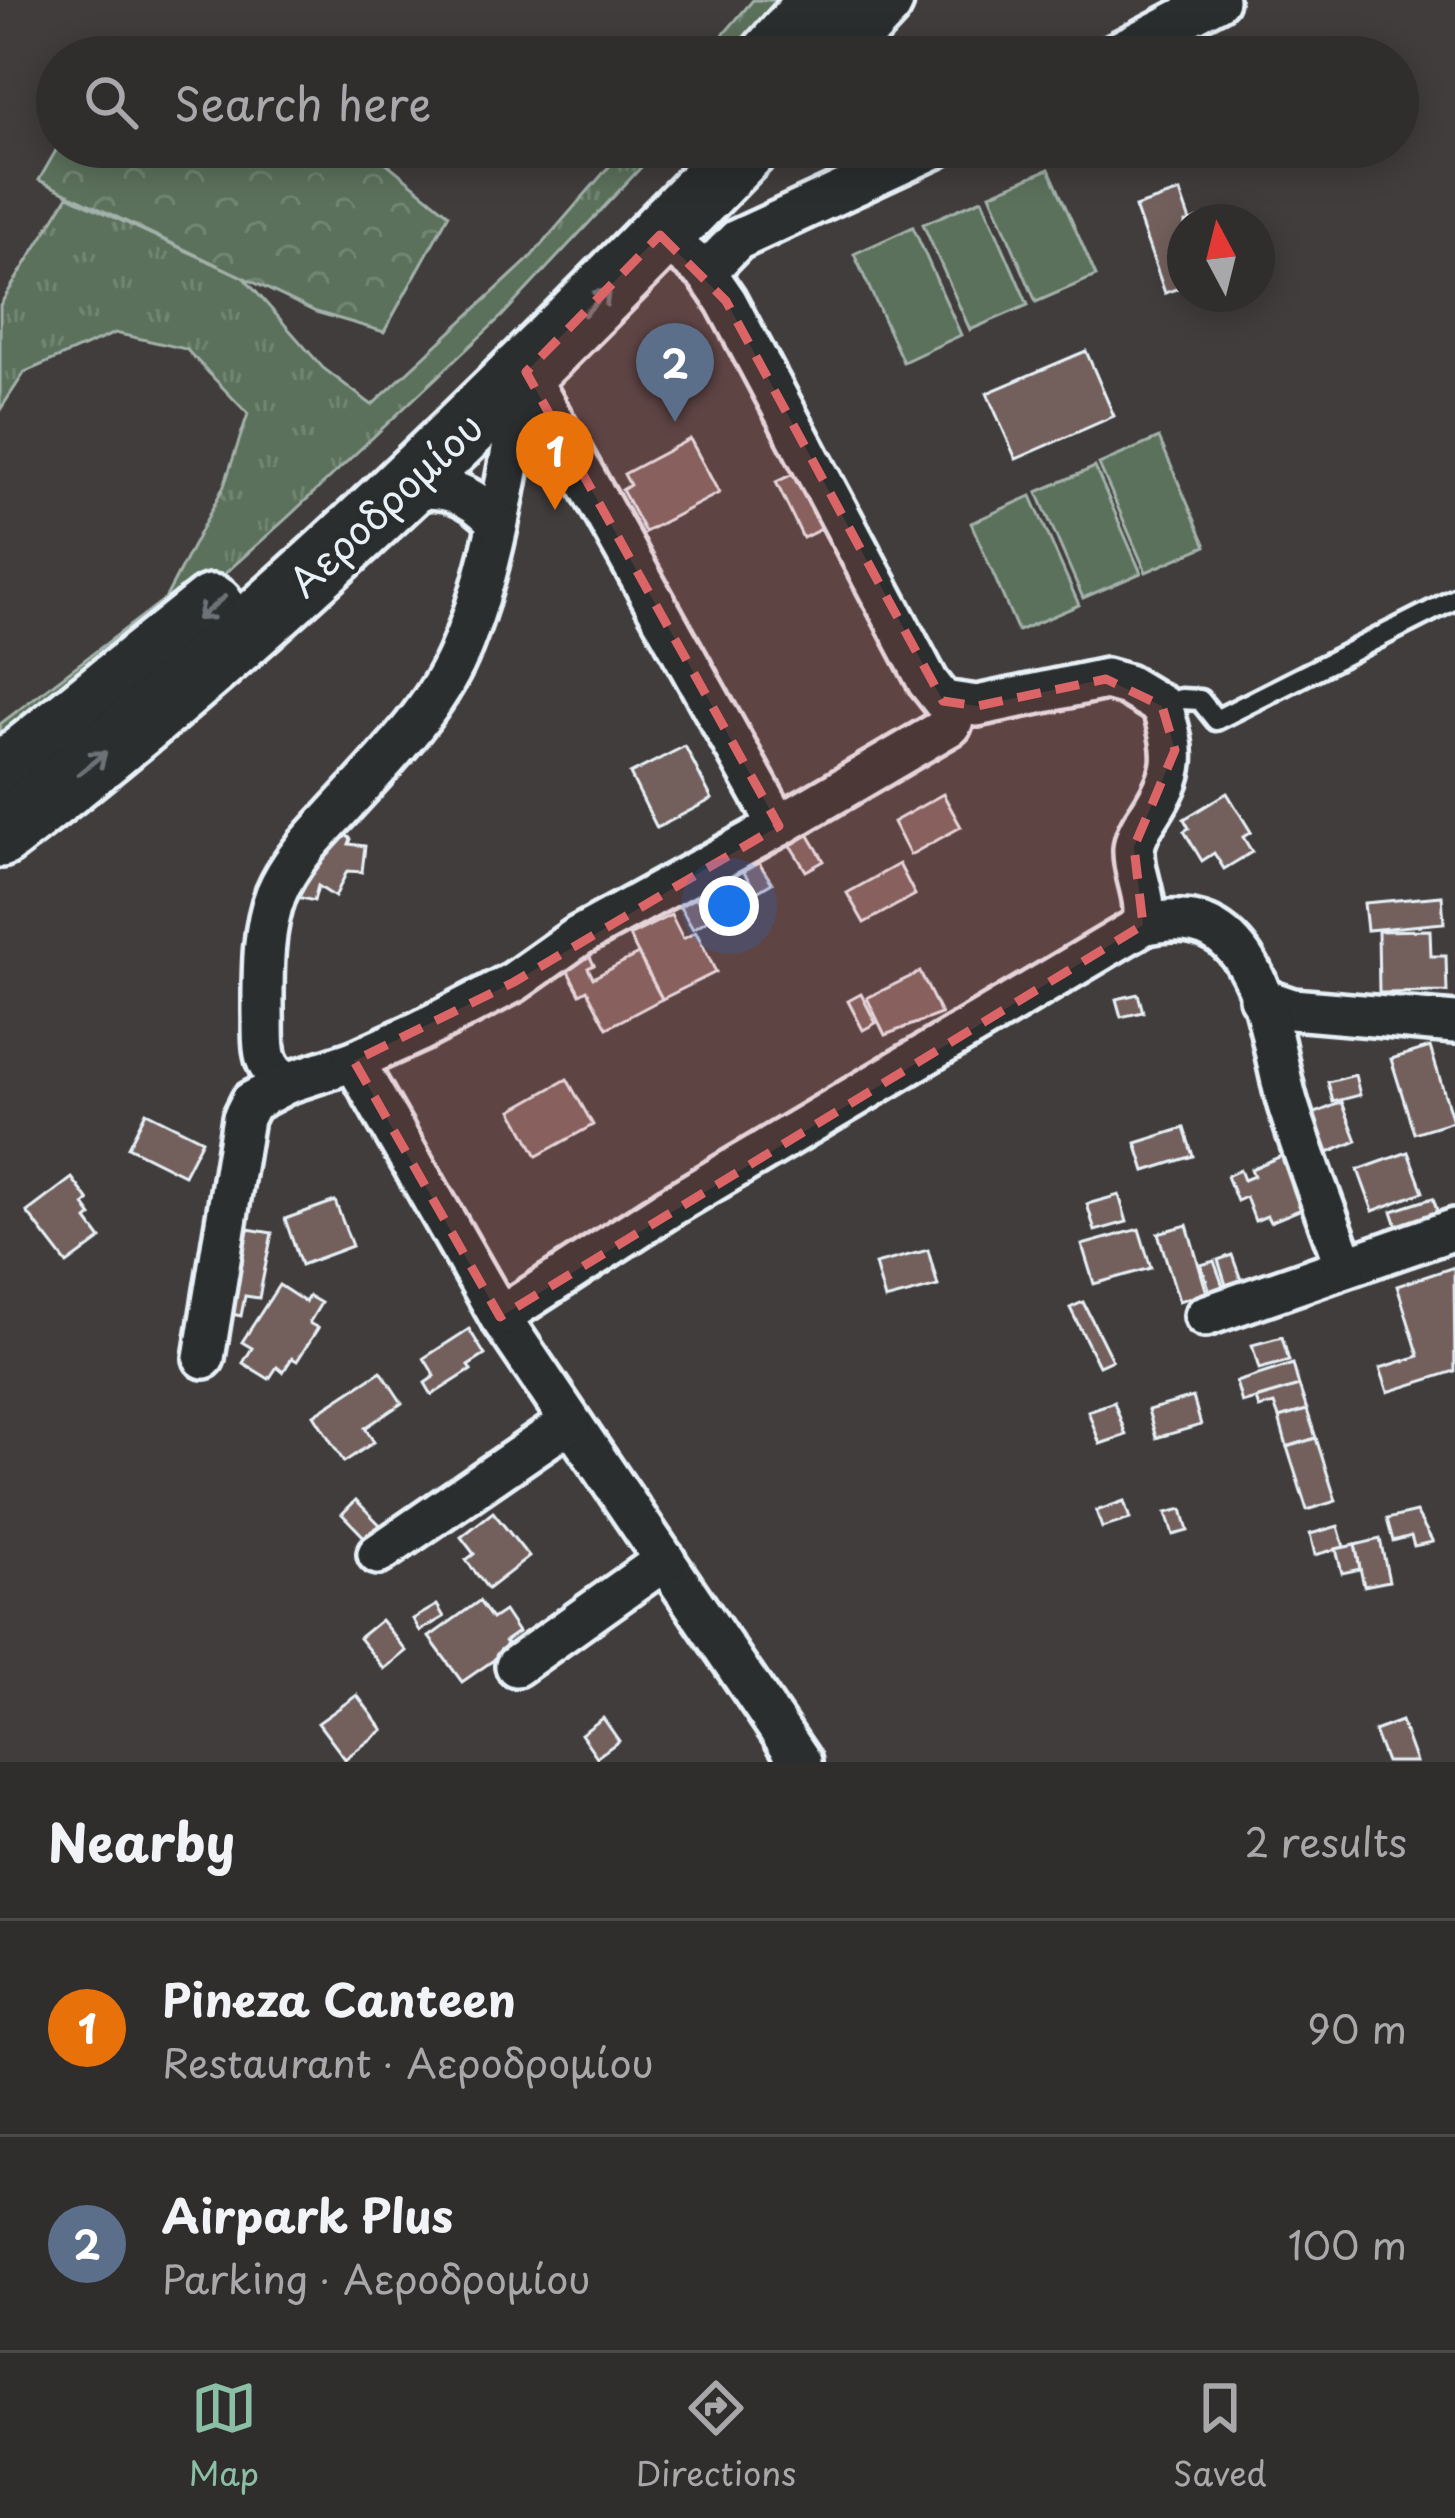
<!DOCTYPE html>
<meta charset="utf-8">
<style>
body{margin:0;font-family:"Playpen Sans",sans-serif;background:#3c3a39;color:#f1f3f6}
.compass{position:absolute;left:1167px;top:204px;width:108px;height:108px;border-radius:50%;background:#302e2d;box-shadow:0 6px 30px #0003;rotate:353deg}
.you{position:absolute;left:729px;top:906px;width:42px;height:42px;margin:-30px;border:9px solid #fff;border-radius:50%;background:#1a73e8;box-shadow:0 0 0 18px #1a73e833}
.badge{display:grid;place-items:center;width:78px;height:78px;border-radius:50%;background:#8abfa5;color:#fff;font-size:39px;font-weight:700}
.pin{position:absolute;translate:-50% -99px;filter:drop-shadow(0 3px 6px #0008)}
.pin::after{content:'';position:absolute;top:63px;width:42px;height:36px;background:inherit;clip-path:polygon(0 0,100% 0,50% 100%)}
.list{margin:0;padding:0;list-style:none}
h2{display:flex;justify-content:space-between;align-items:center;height:156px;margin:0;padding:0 48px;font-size:51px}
h2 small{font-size:39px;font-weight:400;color:#a8a8aa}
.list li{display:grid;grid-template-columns:78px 1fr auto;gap:36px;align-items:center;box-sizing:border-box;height:216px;padding:0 48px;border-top:3px solid #4b4a49}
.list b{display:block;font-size:45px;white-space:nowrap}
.list p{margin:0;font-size:39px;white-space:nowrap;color:#a8a8aa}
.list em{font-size:39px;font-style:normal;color:#a8a8aa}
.icon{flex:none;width:66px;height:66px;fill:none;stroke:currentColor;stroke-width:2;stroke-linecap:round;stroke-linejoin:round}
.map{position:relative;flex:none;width:1455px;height:1762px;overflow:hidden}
.search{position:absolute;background:#302e2d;box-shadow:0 6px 30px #0003;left:36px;right:36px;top:36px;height:132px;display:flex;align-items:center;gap:30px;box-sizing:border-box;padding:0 42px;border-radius:66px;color:#a8a8aa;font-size:45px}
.sheet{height:588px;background:#302e2d}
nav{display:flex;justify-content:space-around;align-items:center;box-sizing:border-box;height:168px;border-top:3px solid #4b4a49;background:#302e2d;font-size:33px;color:#a8a8aa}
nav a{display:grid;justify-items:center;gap:6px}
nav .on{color:#8abfa5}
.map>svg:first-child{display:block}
.grass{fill:url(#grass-tufts);stroke:#a2b1aa;stroke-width:3}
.forest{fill:url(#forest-crowns);stroke:#a2b1aa;stroke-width:3}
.garden{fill:#5c715b;stroke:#a2b1aa;stroke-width:3}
.building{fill:#73615c;stroke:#e8f1f8;stroke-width:3}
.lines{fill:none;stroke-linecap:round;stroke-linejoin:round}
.lane-casing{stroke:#e8f1f8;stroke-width:27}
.street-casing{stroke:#e8f1f8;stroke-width:48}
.primary-casing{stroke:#e8f1f8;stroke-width:72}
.lane{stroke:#2a2d2e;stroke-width:18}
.street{stroke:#2a2d2e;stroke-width:39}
.primary{stroke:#2a2d2e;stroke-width:63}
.oneway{stroke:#6c7275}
.marked{fill:#db6466;fill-opacity:0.2;stroke:#db6466;stroke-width:9;stroke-dasharray:24 15;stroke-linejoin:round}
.labels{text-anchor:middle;stroke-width:9;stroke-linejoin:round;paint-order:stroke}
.street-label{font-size:39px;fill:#e8f1f8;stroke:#2a2d2e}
</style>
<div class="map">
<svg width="1455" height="1762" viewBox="0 0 1455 1762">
<defs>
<pattern id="grass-tufts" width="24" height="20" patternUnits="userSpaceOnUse" patternTransform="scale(3)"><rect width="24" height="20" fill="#5c715b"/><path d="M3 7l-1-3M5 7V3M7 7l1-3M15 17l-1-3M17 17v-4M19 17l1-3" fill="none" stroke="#738673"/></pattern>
<pattern id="forest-crowns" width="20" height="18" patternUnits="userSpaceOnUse" patternTransform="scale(3)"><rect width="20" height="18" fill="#5c715b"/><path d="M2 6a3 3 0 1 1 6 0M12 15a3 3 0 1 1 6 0" fill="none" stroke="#738673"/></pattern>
</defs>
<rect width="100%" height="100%" fill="#403d3c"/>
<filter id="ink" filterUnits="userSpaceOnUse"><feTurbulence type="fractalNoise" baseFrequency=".00833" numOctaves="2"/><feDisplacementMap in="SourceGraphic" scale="24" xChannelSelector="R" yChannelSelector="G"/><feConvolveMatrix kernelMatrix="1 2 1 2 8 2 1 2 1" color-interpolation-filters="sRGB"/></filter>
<g filter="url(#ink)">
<g class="grass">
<polygon points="753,0 798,0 744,57 704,57"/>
<polygon points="626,147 660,147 502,316 288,517 150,641 0,760 0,724 165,599 224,486 248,414 186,349 115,333 25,372 0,410 0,305 68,196 243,277 323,368 372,405 529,259"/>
</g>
<polygon class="forest" points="58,147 367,147 449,214 384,332 316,312 39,180"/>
<g class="garden">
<polygon points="1049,169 1096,276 1036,302 990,194"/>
<polygon points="982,199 1028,305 970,330 923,224"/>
<polygon points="913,227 961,335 903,362 854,254"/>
<polygon points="1159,438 1206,546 1146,572 1099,464"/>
<polygon points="1095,467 1141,573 1083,598 1037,492"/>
<polygon points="1031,496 1079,605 1018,631 971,523"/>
</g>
<g class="building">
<polygon points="1180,192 1190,221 1208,215 1210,222 1185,222 1185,286 1165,293 1135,207"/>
<polygon points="1086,351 1114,416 1016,459 987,393"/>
<polygon points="690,439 719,493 645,532 622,490 630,485 624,474"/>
<polygon points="800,471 827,526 803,538 776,482"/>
<polygon points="685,746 712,799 657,828 630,774"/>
<polygon points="1227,793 1251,832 1243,837 1252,852 1224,869 1214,853 1202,861 1184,831 1189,828 1184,819"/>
<polygon points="943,794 961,827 910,855 893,822"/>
<polygon points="805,829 824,861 806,871 787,840"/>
<polygon points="341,831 351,839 349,844 365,846 362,872 347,871 335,897 318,886 314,901 293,896 300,876"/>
<polygon points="753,854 772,883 757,892 738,864"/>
<polygon points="899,864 915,895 864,923 847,893"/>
<polygon points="693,893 709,919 693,929 677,902"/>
<polygon points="1442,896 1444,923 1367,930 1364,903"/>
<polygon points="671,915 683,939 696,932 716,972 662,999 629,936"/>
<polygon points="1430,930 1431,956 1446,956 1447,992 1379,993 1378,931"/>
<polygon points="588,953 594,965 588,968 593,978 638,954 662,999 607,1028 587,990 580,994 565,966"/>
<polygon points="920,972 941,1014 885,1035 867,998"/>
<polygon points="861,994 876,1023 863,1030 848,1001"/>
<polygon points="1138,994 1143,1012 1121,1017 1116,999"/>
<polygon points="1430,1047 1453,1121 1414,1133 1391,1059"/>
<polygon points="1355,1075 1360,1095 1333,1102 1328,1082"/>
<polygon points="567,1079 593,1125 537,1156 512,1110"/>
<polygon points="1342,1102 1357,1141 1328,1153 1313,1114"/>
<polygon points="146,1112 202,1140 184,1175 128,1147"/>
<polygon points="1184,1128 1193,1156 1145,1171 1136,1143"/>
<polygon points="1408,1152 1423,1192 1373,1211 1358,1170"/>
<polygon points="1286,1154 1307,1207 1270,1222 1267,1216 1255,1221 1246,1197 1237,1201 1227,1176 1240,1170 1244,1180 1254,1176 1251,1169"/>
<polygon points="72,1178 89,1201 84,1205 92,1216 87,1220 101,1239 67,1264 27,1212"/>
<polygon points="1119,1195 1127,1222 1095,1231 1087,1204"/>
<polygon points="1433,1198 1441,1222 1400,1235 1392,1211"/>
<polygon points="335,1201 352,1246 301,1265 285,1219"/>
<polygon points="1187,1225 1207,1293 1179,1301 1158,1233"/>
<polygon points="248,1229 272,1233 259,1298 245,1296 241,1316 232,1314"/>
<polygon points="1139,1229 1151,1268 1094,1284 1082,1245"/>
<polygon points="928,1250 938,1286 885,1300 875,1264"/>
<polygon points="1232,1255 1241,1280 1226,1285 1218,1260"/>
<polygon points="1214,1261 1223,1286 1210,1291 1201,1265"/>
<polygon points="1454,1267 1455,1371 1388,1392 1380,1368 1419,1356 1397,1286"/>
<polygon points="279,1285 305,1302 309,1296 321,1303 309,1323 318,1328 297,1361 292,1358 283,1372 277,1367 269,1379 243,1363 252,1348 242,1342"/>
<polygon points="1083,1302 1112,1360 1099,1366 1070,1308"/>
<polygon points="469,1329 485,1355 468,1366 471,1370 432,1395 425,1383 435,1376 424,1358"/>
<polygon points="1282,1337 1289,1361 1259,1369 1252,1345"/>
<polygon points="1293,1364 1299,1386 1242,1403 1236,1382"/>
<polygon points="381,1371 402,1403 365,1428 374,1442 344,1462 314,1415"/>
<polygon points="1299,1386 1307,1410 1279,1418 1274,1404 1259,1408 1256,1399"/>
<polygon points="1193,1397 1201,1425 1156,1438 1148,1410"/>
<polygon points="1114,1402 1126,1435 1100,1444 1088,1411"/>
<polygon points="1307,1410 1316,1438 1287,1447 1279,1418"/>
<polygon points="1316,1438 1336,1501 1307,1510 1287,1447"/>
<polygon points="356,1500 385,1530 371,1544 342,1514"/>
<polygon points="1124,1501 1130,1519 1102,1528 1096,1511"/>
<polygon points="1182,1509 1188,1531 1173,1535 1166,1513"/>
<polygon points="493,1512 529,1557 488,1589 466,1560 474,1554 461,1537"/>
<polygon points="1416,1512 1433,1542 1414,1546 1411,1536 1393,1541 1387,1519"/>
<polygon points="1338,1526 1344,1547 1315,1555 1310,1534"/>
<polygon points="1380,1539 1389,1581 1364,1586 1355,1545"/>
<polygon points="1355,1545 1360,1569 1342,1573 1336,1549"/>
<polygon points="479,1601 492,1619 504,1611 518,1632 505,1641 511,1648 462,1682 429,1637"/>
<polygon points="437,1605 444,1617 420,1631 413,1619"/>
<polygon points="381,1620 406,1651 384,1669 359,1638"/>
<polygon points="357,1695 383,1730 345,1759 318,1723"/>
<polygon points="603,1718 619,1741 597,1757 581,1734"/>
<polygon points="1401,1721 1416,1762 1386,1762 1374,1731"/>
</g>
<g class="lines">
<g class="lane-casing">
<polyline id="lane" points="1162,706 1181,699 1200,700 1216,720 1455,599"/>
</g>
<g class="street-casing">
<g id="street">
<polyline points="1109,57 1218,0"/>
<path d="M660 235 706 272 726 301 928 682 943 701 977 706 1106 679 1127 685 1162 706C1177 755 1178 770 1150 814 1143 824 1135 836 1134 849 1133 876 1148 894 1143 925"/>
<polyline points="706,272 737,240 937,147"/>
<path d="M526 372C508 466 496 566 458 655 433 712 383 762 342 807 317 834 290 860 276 894 262 930 263 974 263 1012 264 1041 258 1067 287 1083L354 1061 420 1031 514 982 579 936 779 826 951 725 958 706"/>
<polyline points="526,372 779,826"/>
<path d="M403 491C442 483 470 492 497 522"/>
<polyline points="1260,998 1292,1009 1455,1023"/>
<polyline points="354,1061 500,1317 801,1762"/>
<polyline points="1205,1316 1455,1229"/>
<path d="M500 1317 671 1206 1143 925C1170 919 1200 917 1223 936 1271 975 1271 1052 1289 1108 1306 1161 1326 1213 1345 1266"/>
<polyline points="204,1358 243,1118 251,1102 287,1083"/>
<polyline points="378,1554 570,1422"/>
<polyline points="516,1666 665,1560"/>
</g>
</g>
<g class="primary-casing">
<g id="primary">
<polyline points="772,57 823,0"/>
<polyline points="828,57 881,0"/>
<polyline points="0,777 212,607"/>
<path d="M0 835C271 628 509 391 746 147"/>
</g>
</g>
<use href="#lane" class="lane"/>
<use href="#street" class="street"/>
<use href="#primary" class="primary"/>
</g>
<defs><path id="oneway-shaft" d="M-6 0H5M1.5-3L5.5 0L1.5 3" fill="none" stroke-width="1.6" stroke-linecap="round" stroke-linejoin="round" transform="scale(3)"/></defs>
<g class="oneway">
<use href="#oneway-shaft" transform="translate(597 302) rotate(-46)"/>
<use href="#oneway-shaft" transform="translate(211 608) rotate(140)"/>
<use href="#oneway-shaft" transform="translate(92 763) rotate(-39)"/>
</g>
</g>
<path class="marked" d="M660 235 726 301 943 701 977 706 1106 679 1162 706 1175 750 1134 847 1143 925 500 1317 354 1061 514 982 779 826 526 372Z"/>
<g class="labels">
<g class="street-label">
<text transform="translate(386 505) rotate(-43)" y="14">Αεροδρομίου</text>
</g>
</g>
</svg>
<svg class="compass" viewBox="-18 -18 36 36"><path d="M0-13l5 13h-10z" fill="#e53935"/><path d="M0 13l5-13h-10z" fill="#a8a8aa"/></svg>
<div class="you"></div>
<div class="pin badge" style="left:555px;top:510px;background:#e8710a">1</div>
<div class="pin badge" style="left:675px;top:422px;background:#5c6f8a">2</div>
<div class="search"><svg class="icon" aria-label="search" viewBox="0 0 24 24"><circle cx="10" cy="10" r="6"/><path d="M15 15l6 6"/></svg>Search here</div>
</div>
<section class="sheet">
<h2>Nearby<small>2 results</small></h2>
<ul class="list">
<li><span class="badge" style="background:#e8710a">1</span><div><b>Pineza Canteen</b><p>Restaurant · Αεροδρομίου</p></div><em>90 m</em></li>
<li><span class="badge" style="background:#5c6f8a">2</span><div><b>Airpark Plus</b><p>Parking · Αεροδρομίου</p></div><em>100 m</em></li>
</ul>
</section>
<nav>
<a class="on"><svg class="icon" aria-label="map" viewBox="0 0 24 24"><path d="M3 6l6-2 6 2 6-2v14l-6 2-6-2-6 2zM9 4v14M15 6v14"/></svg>Map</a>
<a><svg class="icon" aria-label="directions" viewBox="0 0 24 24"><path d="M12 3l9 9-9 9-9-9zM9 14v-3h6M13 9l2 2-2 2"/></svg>Directions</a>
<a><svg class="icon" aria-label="saved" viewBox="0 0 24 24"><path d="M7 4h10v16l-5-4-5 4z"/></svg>Saved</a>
</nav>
